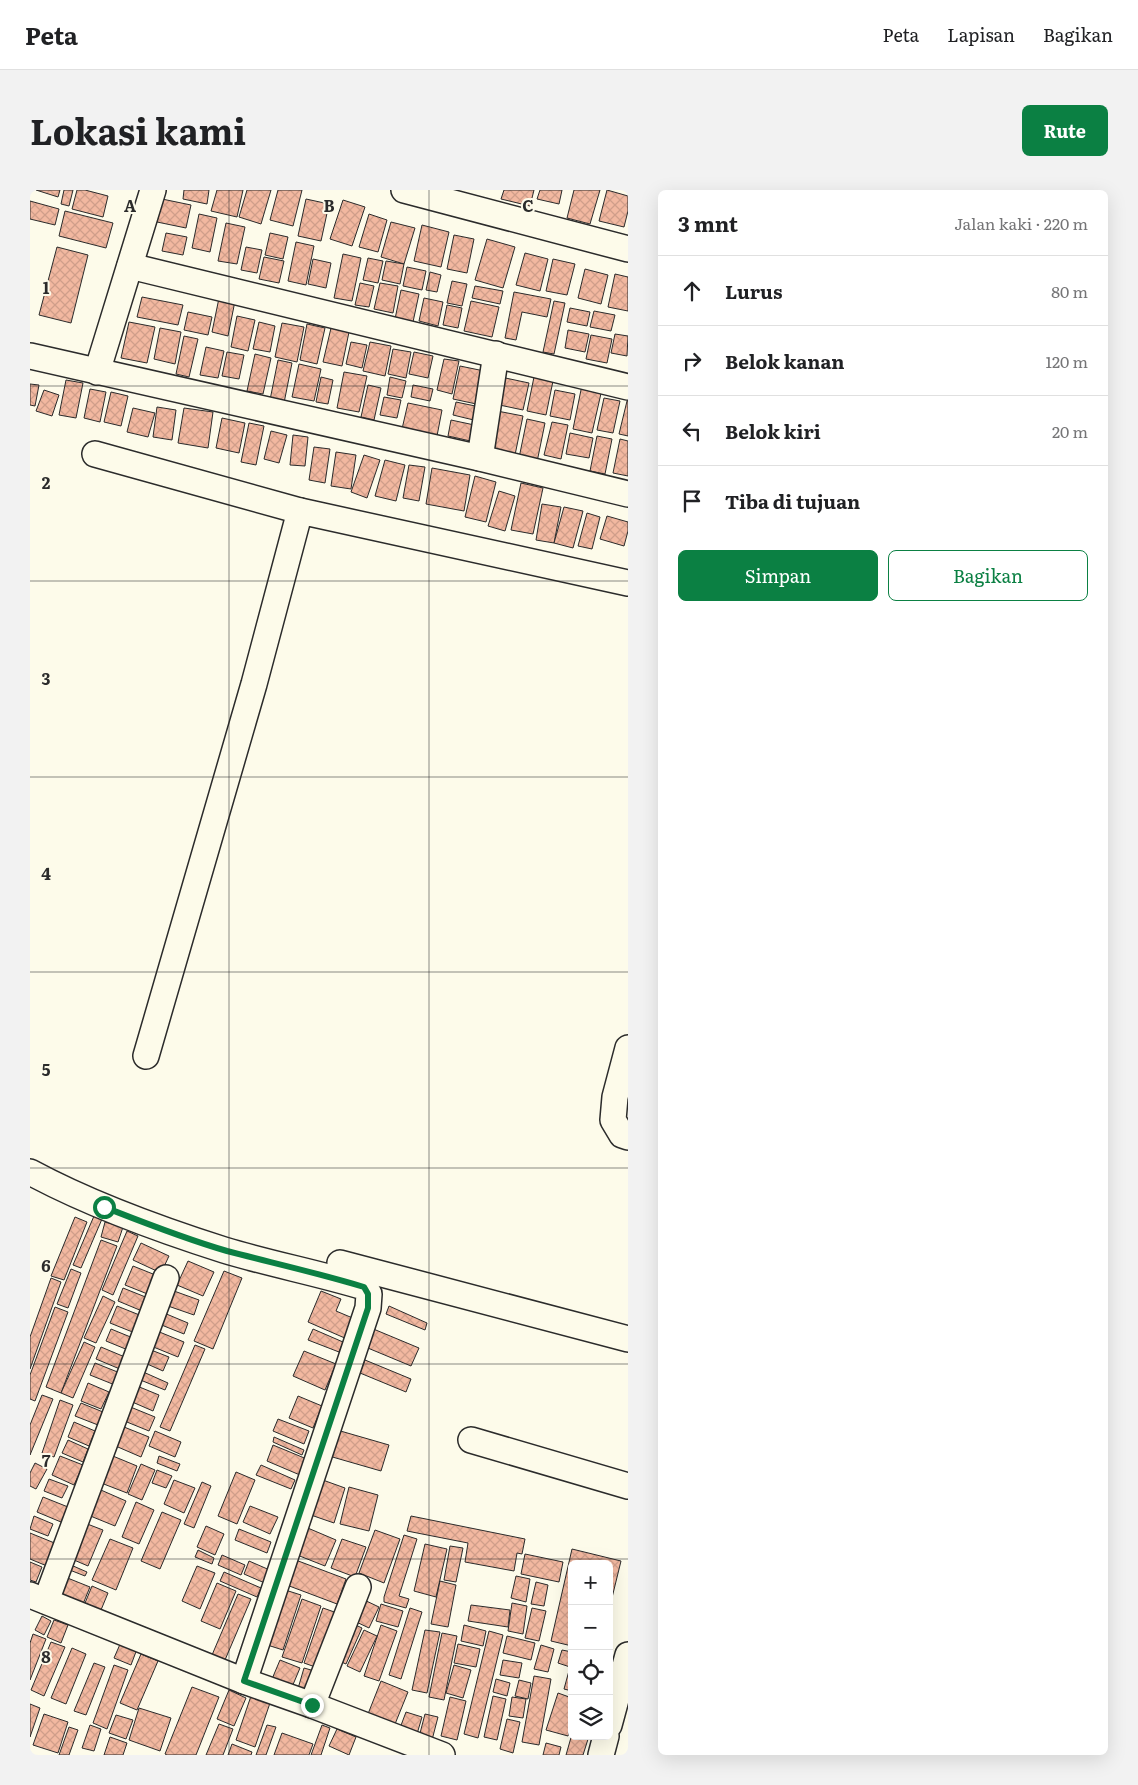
<!DOCTYPE html>
<html lang="id">
<meta charset="utf-8">
<style>
body{margin:0;font-family:Literata,serif;background:#f2f2f2;color:#202124}
.controls{position:absolute;right:15px;bottom:15px;display:grid;overflow:hidden;border-radius:8px;box-shadow:0 5px 20px #0002}
.controls button{width:45px;height:45px;display:grid;place-items:center;padding:0;border:0;border-bottom:1px solid #e0e0e0;background:#fff;color:#202124;font:25px sans-serif}
.stop{position:absolute;width:15px;height:15px;margin:-11px;border:4px solid #0b8043;border-radius:50%;background:#fff}
.stop.end{background:#0b8043;border-color:#fff;box-shadow:0 1px 5px #0008}
.list{margin:0;padding:0;list-style:none}
h2{display:flex;justify-content:space-between;align-items:center;height:65px;margin:0;padding:0 20px;font-size:21px}
h2 small{font-size:16px;font-weight:400;color:#757577}
.list li{display:grid;grid-template-columns:32px 1fr auto;gap:15px;align-items:center;box-sizing:border-box;height:70px;padding:0 20px;border-top:1px solid #e0e0e0}
.list b{display:block;font-size:19px;white-space:nowrap}
.list em{font-size:16px;font-style:normal;color:#757577}
.actions{display:flex;gap:10px;padding:15px 20px}
.actions a{flex:1;padding:11px 0;border:1px solid #0b8043;border-radius:8px;text-align:center;font-size:18px;color:#0b8043}
.actions .main{background:#0b8043;color:#fff}
.icon{flex:none;width:28px;height:28px;fill:none;stroke:currentColor;stroke-width:2;stroke-linecap:round;stroke-linejoin:round}
.map{position:relative;flex:none;width:598px;height:1565px;overflow:hidden;border-radius:8px}
header{display:flex;align-items:center;gap:30px;box-sizing:border-box;height:70px;padding:0 25px;background:#fff;border-bottom:1px solid #e0e0e0}
header strong{font-size:24px}
nav{display:flex;gap:28px;margin-inline-start:auto;font-size:18px}
.intro{display:flex;align-items:center;justify-content:space-between;box-sizing:border-box;height:120px;padding:0 30px}
h1{margin:0;font-size:35px}
.button{padding:12px 22px;border-radius:8px;background:#0b8043;color:#fff;font-size:18px;font-weight:700}
main{display:flex;gap:30px;padding:0 30px}
aside{flex:1;background:#fff;border-radius:8px;box-shadow:0 5px 20px #0002}
.map>svg:first-child{display:block}
.building{fill:url(#building-cross-hatch);stroke:#2b2b2b}
.lines{fill:none;stroke-linecap:round;stroke-linejoin:round}
.minor-casing{stroke:#2b2b2b;stroke-width:28}
.minor{stroke:#fdfbea;stroke-width:25}
.route{stroke:#0b8043;stroke-width:6}
.grid{fill:none;stroke:#2b2b2b;stroke-width:1;stroke-opacity:0.55}
.grid-label{font-size:16px;text-anchor:middle;font-weight:bold;fill:#2b2b2b;stroke:#fdfbea;stroke-width:4;stroke-linejoin:round;paint-order:stroke}
</style>
<header>
<strong>Peta</strong>
<nav><a>Peta</a><a>Lapisan</a><a>Bagikan</a></nav>
</header>
<div class="intro"><h1>Lokasi kami</h1><a class="button">Rute</a></div>
<main>
<div class="map">
<svg width="598" height="1565" viewBox="0 0 598 1565">
<defs>
<pattern id="building-cross-hatch" width="8" height="8" patternUnits="userSpaceOnUse" patternTransform="scale(1.25)"><rect width="8" height="8" fill="#f2b8a0"/><path d="M0 0l8 8M0 8l8-8" fill="none" stroke="#d09e8a"/></pattern>
</defs>
<rect width="100%" height="100%" fill="#fdfbea"/>
<g class="building">
<polygon points="6,0 30,0 28,7"/>
<polygon points="34,0 43,0 39,16 31,14"/>
<polygon points="47,0 55,0 78,6 73,27 42,19"/>
<polygon points="154,0 179,0 177,14 153,9"/>
<polygon points="187,0 213,0 207,27 181,21"/>
<polygon points="217,0 241,0 231,34 209,27"/>
<polygon points="248,0 272,0 263,36 240,30"/>
<polygon points="474,0 504,0 500,16 471,9"/>
<polygon points="510,0 532,0 529,14 507,9"/>
<polygon points="544,0 570,0 560,34 537,28"/>
<polygon points="577,0 598,6 598,21 594,37 569,31"/>
<polygon points="132,9 161,15 156,38 127,32"/>
<polygon points="276,9 299,14 291,51 268,46"/>
<polygon points="313,10 335,17 322,56 300,49"/>
<polygon points="0,11 29,19 25,35 0,29"/>
<polygon points="35,21 83,33 76,58 29,46"/>
<polygon points="169,24 187,28 180,62 162,58"/>
<polygon points="339,24 357,30 348,62 329,57"/>
<polygon points="361,32 385,38 374,74 351,67"/>
<polygon points="196,33 215,37 207,74 188,71"/>
<polygon points="392,35 419,42 411,77 384,71"/>
<polygon points="136,43 157,47 153,65 132,61"/>
<polygon points="240,43 258,47 253,69 235,65"/>
<polygon points="424,45 444,49 437,83 417,79"/>
<polygon points="457,49 485,57 473,98 445,90"/>
<polygon points="266,52 284,56 276,95 258,91"/>
<polygon points="27,57 58,65 41,133 9,125"/>
<polygon points="216,57 232,60 227,83 211,80"/>
<polygon points="495,63 518,69 510,101 486,95"/>
<polygon points="313,64 331,68 322,111 304,108"/>
<polygon points="234,67 254,71 249,93 229,89"/>
<polygon points="338,68 353,71 348,93 333,90"/>
<polygon points="283,69 301,73 296,98 278,94"/>
<polygon points="523,69 545,74 537,105 516,101"/>
<polygon points="356,71 374,74 370,94 352,90"/>
<polygon points="377,77 396,81 392,100 373,96"/>
<polygon points="555,79 578,85 571,114 548,108"/>
<polygon points="400,82 411,85 407,102 396,100"/>
<polygon points="585,84 598,87 598,121 578,117"/>
<polygon points="422,91 437,94 432,116 417,113"/>
<polygon points="330,93 344,96 339,117 325,115"/>
<polygon points="350,93 368,96 363,123 344,119"/>
<polygon points="445,96 473,101 470,114 442,108"/>
<polygon points="371,100 389,104 383,132 365,129"/>
<polygon points="484,102 521,109 517,127 492,122 486,150 475,148"/>
<polygon points="112,107 153,115 148,135 107,127"/>
<polygon points="189,108 205,111 198,146 182,142"/>
<polygon points="394,108 413,112 408,136 389,131"/>
<polygon points="441,111 469,117 462,147 434,141"/>
<polygon points="524,111 535,113 524,164 513,162"/>
<polygon points="417,115 432,118 428,138 413,135"/>
<polygon points="540,118 560,122 557,136 537,132"/>
<polygon points="564,121 585,125 581,141 560,137"/>
<polygon points="158,122 182,127 178,145 154,140"/>
<polygon points="207,126 225,130 218,161 201,157"/>
<polygon points="99,132 125,137 117,173 91,168"/>
<polygon points="229,132 245,136 240,162 223,159"/>
<polygon points="252,133 274,137 267,172 245,167"/>
<polygon points="277,134 295,138 287,174 270,170"/>
<polygon points="130,138 151,142 145,174 124,169"/>
<polygon points="301,138 319,142 312,176 293,172"/>
<polygon points="538,140 559,144 555,162 535,158"/>
<polygon points="585,144 598,146 597,166 581,163"/>
<polygon points="561,145 582,149 577,173 556,169"/>
<polygon points="154,146 168,149 159,187 146,184"/>
<polygon points="321,152 337,155 332,178 316,174"/>
<polygon points="340,152 361,156 355,186 333,181"/>
<polygon points="176,157 194,161 188,188 170,185"/>
<polygon points="363,159 381,162 376,188 358,184"/>
<polygon points="197,162 214,165 209,189 192,186"/>
<polygon points="384,162 403,166 398,188 379,184"/>
<polygon points="225,164 241,168 233,204 217,201"/>
<polygon points="414,169 429,171 422,204 407,200"/>
<polygon points="248,170 262,173 254,213 240,210"/>
<polygon points="269,174 291,179 284,211 262,207"/>
<polygon points="430,176 459,182 451,215 423,209"/>
<polygon points="314,182 337,186 329,222 307,218"/>
<polygon points="466,186 499,193 493,220 460,213"/>
<polygon points="291,187 303,190 298,214 286,212"/>
<polygon points="360,187 376,191 372,208 357,205"/>
<polygon points="504,187 523,191 516,225 497,221"/>
<polygon points="36,190 53,193 46,228 29,225"/>
<polygon points="0,194 9,195 5,216 0,215"/>
<polygon points="338,195 351,198 344,230 331,227"/>
<polygon points="383,195 403,199 400,211 381,207"/>
<polygon points="552,195 572,199 562,243 543,239"/>
<polygon points="60,199 76,202 70,232 54,228"/>
<polygon points="14,200 29,205 22,226 6,221"/>
<polygon points="525,200 545,204 540,230 520,226"/>
<polygon points="81,202 98,206 91,236 74,232"/>
<polygon points="354,207 371,210 367,228 350,225"/>
<polygon points="574,208 590,211 583,243 567,240"/>
<polygon points="597,211 598,211 598,246 589,244"/>
<polygon points="426,212 455,218 452,232 423,225"/>
<polygon points="378,213 412,220 407,246 372,239"/>
<polygon points="127,217 146,220 142,250 123,247"/>
<polygon points="103,218 125,223 118,247 97,242"/>
<polygon points="154,218 183,222 178,258 148,253"/>
<polygon points="462,220 493,226 485,265 454,258"/>
<polygon points="192,228 215,233 209,263 186,258"/>
<polygon points="497,229 515,233 507,272 489,268"/>
<polygon points="421,230 449,236 445,252 418,246"/>
<polygon points="522,232 538,235 531,269 514,265"/>
<polygon points="219,233 234,236 226,275 211,272"/>
<polygon points="241,241 257,245 249,273 234,269"/>
<polygon points="540,243 563,248 559,268 536,264"/>
<polygon points="263,245 278,247 275,276 260,275"/>
<polygon points="567,246 582,249 575,284 560,281"/>
<polygon points="590,249 598,251 598,286 583,283"/>
<polygon points="284,257 300,259 295,293 279,290"/>
<polygon points="306,262 326,265 321,299 301,296"/>
<polygon points="334,265 350,270 337,308 321,302"/>
<polygon points="355,270 375,275 366,311 345,306"/>
<polygon points="379,275 395,277 389,311 373,308"/>
<polygon points="402,278 440,285 434,321 396,314"/>
<polygon points="445,286 466,292 456,332 435,327"/>
<polygon points="491,293 513,298 503,344 481,340"/>
<polygon points="469,301 485,306 475,341 458,336"/>
<polygon points="512,314 531,317 524,353 506,350"/>
<polygon points="534,317 553,321 543,358 524,353"/>
<polygon points="557,323 570,327 562,359 548,356"/>
<polygon points="577,326 598,332 598,341 594,356 570,349"/>
<polygon points="64,1026 72,1029 51,1078 43,1075"/>
<polygon points="45,1027 57,1032 34,1090 21,1086"/>
<polygon points="75,1032 93,1037 88,1052 71,1047"/>
<polygon points="97,1041 108,1046 83,1105 72,1100"/>
<polygon points="71,1050 87,1056 31,1203 16,1197"/>
<polygon points="111,1053 139,1066 131,1083 103,1070"/>
<polygon points="158,1071 184,1082 173,1106 147,1095"/>
<polygon points="103,1076 128,1086 120,1105 95,1095"/>
<polygon points="41,1079 51,1083 38,1118 27,1114"/>
<polygon points="194,1081 212,1088 183,1159 164,1151"/>
<polygon points="21,1088 31,1092 0,1179 0,1147"/>
<polygon points="93,1098 118,1108 112,1121 88,1111"/>
<polygon points="144,1101 169,1110 164,1125 138,1116"/>
<polygon points="291,1101 311,1109 306,1121 325,1129 317,1149 278,1132"/>
<polygon points="73,1106 85,1112 66,1153 54,1148"/>
<polygon points="87,1116 112,1126 105,1143 80,1133"/>
<polygon points="359,1116 397,1133 395,1140 356,1124"/>
<polygon points="25,1117 38,1122 5,1211 0,1209 0,1185"/>
<polygon points="134,1123 158,1133 154,1144 129,1134"/>
<polygon points="341,1138 389,1158 381,1176 333,1156"/>
<polygon points="81,1139 103,1148 98,1160 76,1151"/>
<polygon points="283,1139 313,1152 309,1162 278,1150"/>
<polygon points="127,1141 154,1152 148,1167 121,1156"/>
<polygon points="54,1152 65,1157 43,1208 31,1203"/>
<polygon points="165,1155 175,1159 140,1241 130,1237"/>
<polygon points="71,1157 102,1170 97,1182 66,1169"/>
<polygon points="121,1160 139,1167 133,1181 115,1173"/>
<polygon points="274,1161 306,1174 295,1200 263,1186"/>
<polygon points="335,1170 381,1189 376,1202 330,1183"/>
<polygon points="65,1173 90,1183 85,1195 60,1185"/>
<polygon points="111,1181 138,1193 135,1200 108,1189"/>
<polygon points="58,1193 79,1202 71,1219 51,1211"/>
<polygon points="107,1196 129,1205 123,1221 100,1211"/>
<polygon points="12,1205 23,1209 0,1265 0,1235"/>
<polygon points="268,1206 292,1216 283,1238 259,1228"/>
<polygon points="30,1210 43,1215 24,1267 12,1263"/>
<polygon points="51,1213 73,1222 68,1235 45,1226"/>
<polygon points="98,1216 125,1227 119,1241 92,1230"/>
<polygon points="248,1229 279,1241 274,1254 243,1241"/>
<polygon points="44,1232 65,1241 59,1256 38,1247"/>
<polygon points="89,1235 119,1247 111,1267 81,1254"/>
<polygon points="307,1240 359,1255 351,1281 299,1266"/>
<polygon points="125,1241 151,1252 145,1267 119,1256"/>
<polygon points="244,1247 274,1260 272,1265 243,1252"/>
<polygon points="38,1250 58,1259 53,1272 32,1263"/>
<polygon points="243,1255 284,1272 277,1288 237,1271"/>
<polygon points="78,1264 107,1276 97,1303 66,1291"/>
<polygon points="30,1266 53,1275 44,1295 22,1285"/>
<polygon points="129,1266 150,1274 147,1281 127,1273"/>
<polygon points="5,1273 17,1279 6,1299 0,1296 0,1283"/>
<polygon points="111,1274 125,1280 112,1310 98,1304"/>
<polygon points="231,1275 265,1290 261,1299 226,1285"/>
<polygon points="127,1280 142,1286 136,1298 122,1293"/>
<polygon points="206,1282 225,1290 207,1334 188,1326"/>
<polygon points="19,1289 38,1296 32,1308 14,1301"/>
<polygon points="290,1289 315,1298 304,1333 278,1324"/>
<polygon points="144,1290 165,1298 154,1323 134,1314"/>
<polygon points="172,1292 181,1296 164,1338 154,1334"/>
<polygon points="64,1297 96,1311 85,1336 53,1323"/>
<polygon points="319,1297 348,1305 339,1341 310,1334"/>
<polygon points="13,1307 38,1317 31,1332 7,1322"/>
<polygon points="106,1312 124,1320 109,1354 92,1347"/>
<polygon points="220,1316 248,1327 240,1344 213,1332"/>
<polygon points="132,1322 151,1330 130,1379 111,1371"/>
<polygon points="4,1326 23,1334 18,1346 0,1339"/>
<polygon points="381,1326 495,1349 492,1364 487,1363 484,1381 435,1372 438,1353 377,1341"/>
<polygon points="52,1332 73,1340 58,1376 37,1367"/>
<polygon points="176,1336 194,1344 185,1365 167,1357"/>
<polygon points="273,1336 306,1350 295,1376 262,1363"/>
<polygon points="209,1339 241,1352 237,1363 205,1350"/>
<polygon points="345,1340 370,1349 354,1393 329,1383"/>
<polygon points="0,1343 27,1354 17,1376 0,1369"/>
<polygon points="374,1345 387,1349 369,1406 379,1409 376,1418 354,1412 354,1407"/>
<polygon points="80,1349 103,1358 86,1400 62,1390"/>
<polygon points="312,1349 336,1357 325,1387 301,1378"/>
<polygon points="395,1354 417,1359 406,1407 384,1401"/>
<polygon points="420,1356 433,1358 426,1392 414,1390"/>
<polygon points="542,1359 591,1371 579,1420 579,1374 542,1374 542,1456 521,1451"/>
<polygon points="168,1360 184,1368 182,1374 165,1367"/>
<polygon points="495,1364 533,1372 529,1392 491,1384"/>
<polygon points="192,1365 215,1375 211,1385 188,1375"/>
<polygon points="263,1369 316,1389 307,1414 254,1394"/>
<polygon points="219,1371 242,1381 237,1394 214,1384"/>
<polygon points="0,1372 12,1377 6,1392 0,1390"/>
<polygon points="34,1372 57,1382 55,1386 32,1377"/>
<polygon points="167,1376 185,1383 170,1419 152,1411"/>
<polygon points="194,1382 231,1398 227,1407 190,1391"/>
<polygon points="30,1385 60,1397 53,1414 23,1401"/>
<polygon points="486,1386 500,1389 496,1412 481,1408"/>
<polygon points="410,1391 426,1395 418,1437 401,1434"/>
<polygon points="506,1392 518,1395 514,1416 501,1414"/>
<polygon points="187,1393 206,1401 190,1439 171,1431"/>
<polygon points="62,1396 78,1403 71,1420 55,1413"/>
<polygon points="249,1398 271,1405 253,1460 231,1453"/>
<polygon points="208,1404 221,1409 195,1470 182,1465"/>
<polygon points="330,1408 349,1417 339,1438 320,1429"/>
<polygon points="272,1409 291,1416 272,1473 252,1467"/>
<polygon points="482,1413 497,1416 493,1444 478,1441"/>
<polygon points="351,1414 373,1421 368,1437 346,1431"/>
<polygon points="441,1415 480,1420 478,1437 438,1431"/>
<polygon points="293,1418 310,1424 291,1479 274,1473"/>
<polygon points="380,1418 392,1422 371,1489 359,1485"/>
<polygon points="502,1418 516,1421 509,1451 495,1448"/>
<polygon points="12,1426 21,1431 14,1445 5,1440"/>
<polygon points="24,1430 38,1435 31,1453 17,1447"/>
<polygon points="317,1431 332,1438 316,1474 302,1468"/>
<polygon points="351,1435 367,1441 349,1491 334,1486"/>
<polygon points="434,1435 456,1441 453,1456 431,1451"/>
<polygon points="334,1440 347,1446 330,1482 317,1476"/>
<polygon points="395,1440 410,1442 397,1503 382,1500"/>
<polygon points="459,1441 473,1445 448,1548 434,1544"/>
<polygon points="412,1443 427,1446 414,1510 399,1507"/>
<polygon points="3,1444 16,1449 0,1490 0,1453"/>
<polygon points="477,1446 505,1453 501,1470 473,1463"/>
<polygon points="21,1452 35,1457 14,1506 1,1500"/>
<polygon points="91,1452 107,1459 101,1475 84,1468"/>
<polygon points="428,1454 450,1459 446,1477 424,1473"/>
<polygon points="511,1455 524,1459 518,1482 504,1479"/>
<polygon points="42,1458 56,1464 36,1514 21,1508"/>
<polygon points="532,1460 542,1462 542,1501 534,1499 540,1477 528,1473"/>
<polygon points="111,1464 128,1471 107,1520 90,1513"/>
<polygon points="250,1470 270,1478 262,1497 242,1489"/>
<polygon points="473,1470 492,1473 489,1488 470,1485"/>
<polygon points="64,1473 75,1477 56,1525 44,1521"/>
<polygon points="84,1475 98,1480 77,1539 63,1533"/>
<polygon points="424,1475 441,1480 433,1508 416,1503"/>
<polygon points="274,1478 288,1482 280,1506 267,1502"/>
<polygon points="504,1486 521,1489 509,1555 492,1552"/>
<polygon points="466,1489 480,1493 477,1506 463,1502"/>
<polygon points="489,1490 501,1493 498,1509 485,1506"/>
<polygon points="351,1491 378,1502 363,1539 336,1529"/>
<polygon points="162,1497 189,1507 166,1565 137,1565 135,1564"/>
<polygon points="199,1500 216,1508 204,1536 187,1529"/>
<polygon points="528,1503 542,1508 542,1533 538,1546 516,1540"/>
<polygon points="221,1506 240,1513 225,1557 206,1550"/>
<polygon points="463,1506 476,1509 467,1550 454,1547"/>
<polygon points="420,1507 436,1511 427,1550 411,1546"/>
<polygon points="482,1507 496,1509 493,1528 479,1526"/>
<polygon points="0,1514 10,1518 0,1547"/>
<polygon points="109,1518 141,1528 130,1561 99,1550"/>
<polygon points="376,1522 392,1527 387,1544 370,1538"/>
<polygon points="14,1524 38,1532 28,1563 3,1555"/>
<polygon points="395,1524 408,1527 402,1550 389,1547"/>
<polygon points="86,1525 103,1530 96,1549 79,1543"/>
<polygon points="477,1529 490,1532 483,1563 470,1559"/>
<polygon points="189,1534 203,1539 193,1565 176,1565"/>
<polygon points="60,1535 71,1539 64,1561 52,1558"/>
<polygon points="237,1535 246,1537 236,1565 226,1565"/>
<polygon points="292,1535 300,1538 291,1565 281,1565"/>
<polygon points="39,1537 48,1540 39,1565 29,1565"/>
<polygon points="307,1539 326,1547 319,1565 299,1556"/>
<polygon points="252,1543 283,1554 279,1565 244,1565"/>
<polygon points="542,1544 542,1546 559,1546 553,1565 536,1565"/>
<polygon points="80,1547 97,1553 93,1565 74,1565"/>
<polygon points="516,1553 531,1557 529,1565 513,1565"/>
<polygon points="202,1554 222,1562 221,1565 198,1565"/>
</g>
<g class="lines">
<g class="minor-casing">
<g id="minor">
<polyline points="374,0 598,59"/>
<polyline points="100,76 598,197"/>
<polyline points="0,166 450,268 598,304"/>
<polyline points="67,182 123,0"/>
<polyline points="65,264 270,321"/>
<polyline points="450,268 466,164"/>
<polyline points="598,858 585,907 583,930 592,945 598,947"/>
<polyline points="116,866 224,494 270,321 598,393"/>
<path d="M0 982C61 1015 128 1039 194 1060 240 1074 288 1083 334 1097L339 1104 338 1118 214 1491"/>
<polyline points="310,1073 598,1149"/>
<polyline points="441,1250 598,1296"/>
<polyline points="0,1405 214,1491 282,1515 412,1565"/>
<polyline points="16,1411 136,1088"/>
<polyline points="282,1515 328,1397"/>
<polyline points="579,1535 598,1465"/>
<polyline points="571,1565 576,1546"/>
</g>
</g>
<use href="#minor" class="minor"/>
</g>
<g class="lines">
<path class="route" d="M74 1017C115 1033 155 1049 197 1061 243 1073 288 1083 334 1097L338 1104V1118L214 1491 282 1515"/>
</g>
<path class="grid" d="M199 0V1565M399 0V1565M0 196H598M0 391H598M0 587H598M0 782H598M0 978H598M0 1174H598M0 1369H598"/>
<g class="grid-label">
<text x="100" y="22">A</text>
<text x="299" y="22">B</text>
<text x="498" y="22">C</text>
<text x="16" y="104">1</text>
<text x="16" y="299">2</text>
<text x="16" y="495">3</text>
<text x="16" y="690">4</text>
<text x="16" y="886">5</text>
<text x="16" y="1082">6</text>
<text x="16" y="1277">7</text>
<text x="16" y="1473">8</text>
</g>
</svg>
<div class="controls">
<button>+</button>
<button>−</button>
<button><svg class="icon" aria-label="locate" viewBox="0 0 24 24"><circle cx="12" cy="12" r="6"/><path d="M12 2v4M12 18v4M2 12h4M18 12h4"/></svg></button>
<button><svg class="icon" aria-label="layers" viewBox="0 0 24 24"><path d="M12 4l9 5-9 5-9-5zM3 14l9 5 9-5"/></svg></button>
</div>
<div class="stop" style="left:74px;top:1017px"></div>
<div class="stop end" style="left:282px;top:1515px"></div>
</div>
<aside>
<h2>3 mnt<small>Jalan kaki · 220 m</small></h2>
<ul class="list">
<li><svg class="icon" aria-label="ahead" viewBox="0 0 24 24"><path d="M12 20V5M6 11l6-6 6 6"/></svg><div><b>Lurus</b></div><em>80 m</em></li>
<li><svg class="icon" aria-label="right" viewBox="0 0 24 24"><path d="M7 20v-9h11M14 6l5 5-5 5"/></svg><div><b>Belok kanan</b></div><em>120 m</em></li>
<li><svg class="icon" aria-label="left" viewBox="0 0 24 24"><path d="M17 20v-9H6M10 6l-5 5 5 5"/></svg><div><b>Belok kiri</b></div><em>20 m</em></li>
<li><svg class="icon" aria-label="arrive" viewBox="0 0 24 24"><path d="M6 21V4h12l-3 4 3 4H6"/></svg><div><b>Tiba di tujuan</b></div></li>
</ul>
<div class="actions"><a class="main">Simpan</a><a>Bagikan</a></div>
</aside>
</main>
